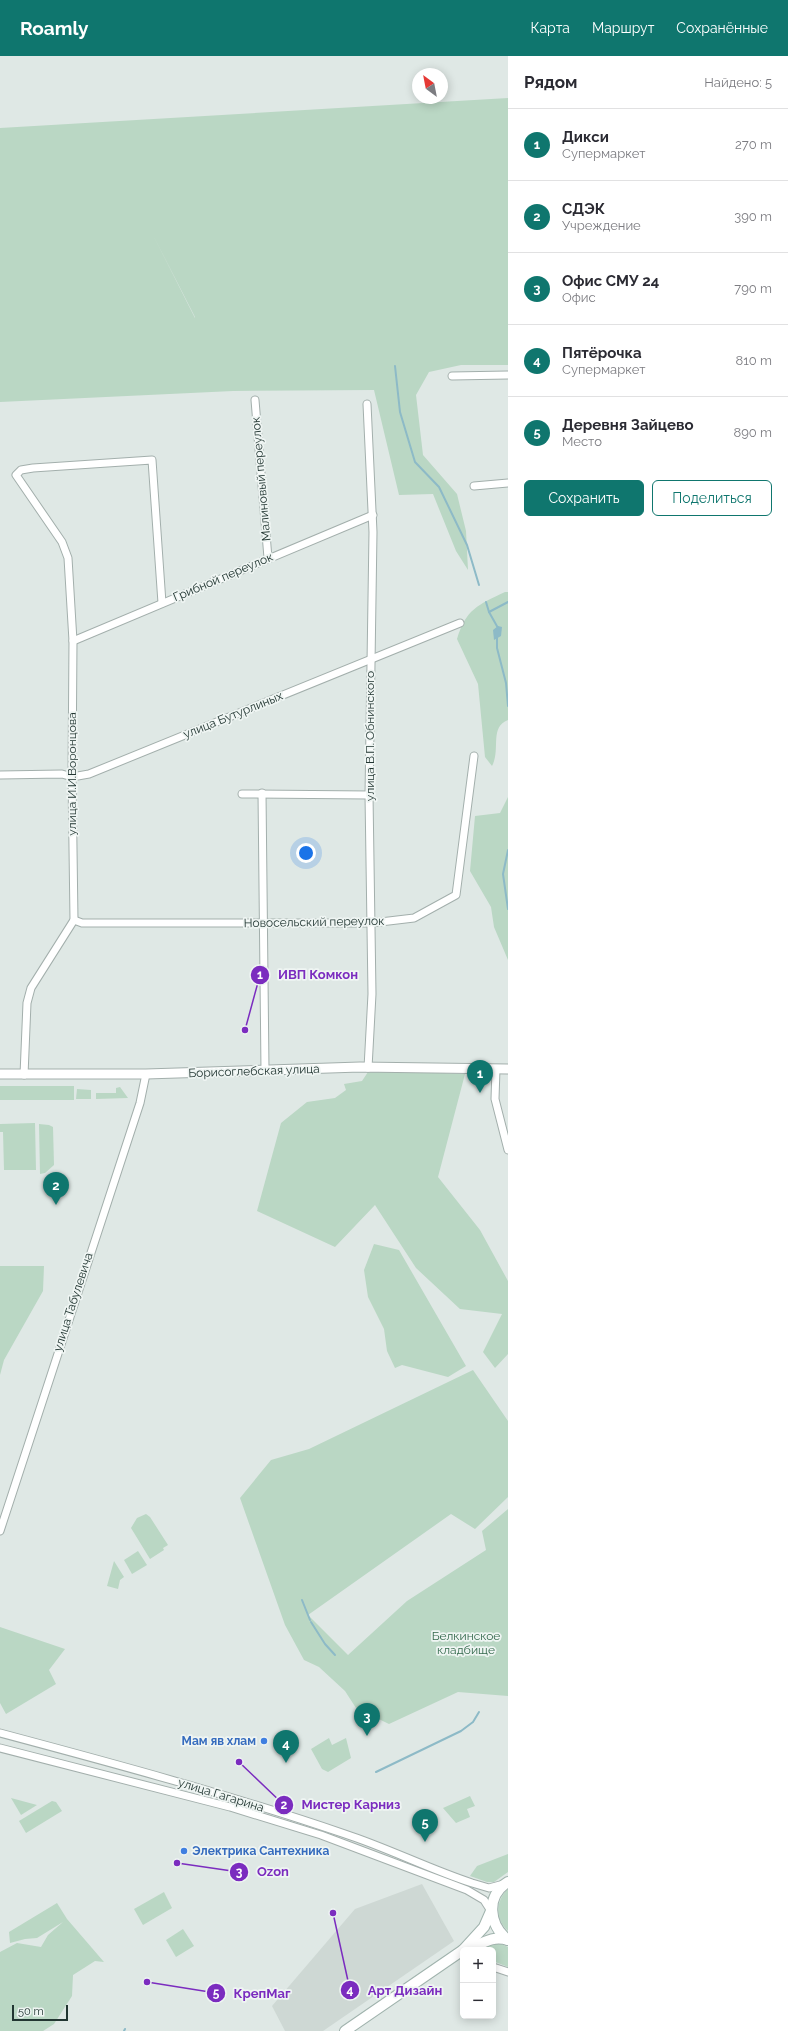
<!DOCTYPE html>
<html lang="ru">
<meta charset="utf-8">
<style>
body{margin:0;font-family:Raleway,sans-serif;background:#f7f7f7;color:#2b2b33}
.controls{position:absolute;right:12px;bottom:12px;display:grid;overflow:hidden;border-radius:6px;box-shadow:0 2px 10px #0003}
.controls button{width:36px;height:36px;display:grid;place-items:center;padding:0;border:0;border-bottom:1px solid #e1e1e2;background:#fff;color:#2b2b33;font:20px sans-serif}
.compass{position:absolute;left:412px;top:12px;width:36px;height:36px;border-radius:50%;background:#fff;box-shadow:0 2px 10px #0003;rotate:328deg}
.scale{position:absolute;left:12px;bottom:10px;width:56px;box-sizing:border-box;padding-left:4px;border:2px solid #223632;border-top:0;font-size:11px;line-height:14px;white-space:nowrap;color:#223632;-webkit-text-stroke:3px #eff5f3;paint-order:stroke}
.you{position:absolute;left:306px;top:797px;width:14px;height:14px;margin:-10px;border:3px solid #fff;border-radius:50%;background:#1a73e8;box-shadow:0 0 0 6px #1a73e833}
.badge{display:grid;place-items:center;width:26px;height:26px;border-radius:50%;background:#0f766e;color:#fff;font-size:13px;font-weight:700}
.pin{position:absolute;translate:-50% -33px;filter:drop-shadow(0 1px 2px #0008)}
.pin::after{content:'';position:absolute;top:21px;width:14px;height:12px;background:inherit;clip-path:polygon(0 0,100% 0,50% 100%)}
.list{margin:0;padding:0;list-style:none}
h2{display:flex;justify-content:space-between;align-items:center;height:52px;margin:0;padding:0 16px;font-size:17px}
h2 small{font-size:13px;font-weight:400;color:#7c7c81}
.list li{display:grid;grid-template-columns:26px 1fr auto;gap:12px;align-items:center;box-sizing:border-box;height:72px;padding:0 16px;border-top:1px solid #e1e1e2}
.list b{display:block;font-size:15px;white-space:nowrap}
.list p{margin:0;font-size:13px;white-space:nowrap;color:#7c7c81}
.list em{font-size:13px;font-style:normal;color:#7c7c81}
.actions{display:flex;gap:8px;padding:12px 16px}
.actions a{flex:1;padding:9px 0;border:1px solid #0f766e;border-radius:6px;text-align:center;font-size:14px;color:#0f766e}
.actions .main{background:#0f766e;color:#fff}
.map{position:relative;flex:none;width:508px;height:1975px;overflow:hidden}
header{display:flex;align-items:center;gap:24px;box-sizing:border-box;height:56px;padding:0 20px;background:#0f766e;color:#fff}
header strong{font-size:19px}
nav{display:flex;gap:22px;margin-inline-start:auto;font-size:14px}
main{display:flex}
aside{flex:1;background:#fff}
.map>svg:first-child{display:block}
.built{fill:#ced8d4}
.green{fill:#bad7c4;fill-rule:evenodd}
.water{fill:#8dbac7}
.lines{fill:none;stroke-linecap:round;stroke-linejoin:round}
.stream{stroke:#8dbac7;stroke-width:2}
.minor-casing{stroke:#a3afac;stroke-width:9}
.tertiary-casing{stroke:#a3afac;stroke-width:11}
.secondary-casing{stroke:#a0b3ad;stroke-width:12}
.minor{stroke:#fff;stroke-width:7}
.tertiary{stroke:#fff;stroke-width:9}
.secondary{stroke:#fff;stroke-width:10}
.shop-dot{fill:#3f7fe0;stroke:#eff5f3;stroke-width:1.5}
.labels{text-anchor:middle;stroke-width:3.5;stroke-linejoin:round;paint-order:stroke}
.street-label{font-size:12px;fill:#223632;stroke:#eff5f3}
.park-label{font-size:12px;fill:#32684b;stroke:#eff5f3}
.shop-label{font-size:12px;font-weight:bold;fill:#366cbe;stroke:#eff5f3;text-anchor:end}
.leader{fill:none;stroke:#7b2cbf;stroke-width:1.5}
.callout-dot{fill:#7b2cbf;stroke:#eff5f3;stroke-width:1.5}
.mark-label{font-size:12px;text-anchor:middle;font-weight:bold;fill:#fff}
.callout-label{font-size:13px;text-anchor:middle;font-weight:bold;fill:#7b2cbf;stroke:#eff5f3;stroke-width:3.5;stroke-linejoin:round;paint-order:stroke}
</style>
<header>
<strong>Roamly</strong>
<nav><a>Карта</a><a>Маршрут</a><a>Сохранённые</a></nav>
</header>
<main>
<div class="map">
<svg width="508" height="1975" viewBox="0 0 508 1975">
<rect width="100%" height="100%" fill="#dfe8e5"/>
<polygon class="built" points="422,1828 454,1885 323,1975 285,1975 272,1950 355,1853"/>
<g class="green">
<path d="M508 42V309H461L429 316 416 339 423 399 457 438 466 475 468 514 456 495 433 438 399 439 374 334 233 335 0 346V72ZM153 179 195 261V262Z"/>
<path d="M505 536H508V664C489 671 501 694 492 710L485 701 478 628 457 583C466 553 478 549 505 536Z"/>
<polygon points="508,741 508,904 494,871 491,851 470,815 475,760 500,757"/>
<polygon points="396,1015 465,1018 438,1121 480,1174 508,1225 508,1298 495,1312 483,1296 502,1258 460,1253 416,1212 375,1149 335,1191 257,1155 281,1067 307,1046 335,1042 346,1034 344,1028 362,1025 368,1016"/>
<rect x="0" y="1030" width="74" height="14"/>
<polygon points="120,1031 128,1042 96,1043 96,1037 116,1037 116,1032"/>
<polygon points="77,1033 91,1034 91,1043 76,1043"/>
<polygon points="35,1067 36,1114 4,1114 3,1076 0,1076 0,1068"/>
<polygon points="39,1068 49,1069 53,1071 54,1109 45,1117 40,1118"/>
<polygon points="374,1188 399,1194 466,1310 448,1321 402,1309 395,1312 387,1295 384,1273 368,1241 364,1214"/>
<polygon points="0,1210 44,1210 43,1235 4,1304 0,1319"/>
<polygon points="473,1314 508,1365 508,1441 475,1473 451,1458 308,1559 348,1599 407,1545 486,1494 482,1475 508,1453 508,1640 458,1636 389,1668 356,1652 345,1635 319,1611 304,1604 285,1569 240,1442 271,1404 309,1393"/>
<polygon points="146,1458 150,1461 168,1489 163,1492 164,1494 150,1503 131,1472 137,1462"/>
<polygon points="138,1495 147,1509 132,1518 124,1504"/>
<polygon points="114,1505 124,1521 120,1524 118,1533 107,1530"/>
<polygon points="0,1571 65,1593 49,1614 56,1628 6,1658 0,1647"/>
<polygon points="329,1682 332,1689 346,1682 351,1702 328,1716 322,1713 311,1693"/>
<polygon points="470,1740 475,1750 467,1753 470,1761 456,1767 443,1752"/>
<polygon points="11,1742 37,1749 21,1759"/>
<polygon points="52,1745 56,1746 62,1755 26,1777 19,1765"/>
<polygon points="508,1798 508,1816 494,1826 487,1826 470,1820 477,1810"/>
<path d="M508 1833V1875C495 1863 495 1845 508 1833Z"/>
<polygon points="164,1836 172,1852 143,1869 134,1853"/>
<polygon points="57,1847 67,1863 104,1906 95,1905 73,1919 72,1940 54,1968 43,1975 0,1975 0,1896 17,1887 41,1891 48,1879 63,1866 37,1882 25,1883 10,1887 9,1876"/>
<polygon points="183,1873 194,1890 176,1901 166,1884"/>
<polygon points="497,1886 508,1891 508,1911 493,1905 493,1894 485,1894 488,1888"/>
</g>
<polygon class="water" points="498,570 502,571 501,580 494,584 493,574"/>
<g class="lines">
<g class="stream">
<polyline points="395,310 400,356 415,406 439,431 467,489 479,529"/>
<polyline points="486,546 489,556 498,572"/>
<polyline points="489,556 508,546"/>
<polyline points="497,582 497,592 506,627 508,650"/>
<polyline points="508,794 503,818 508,853"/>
<polyline points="302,1544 310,1564"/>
<polyline points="311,1566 325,1588 335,1599"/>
<polyline points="376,1716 461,1675 473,1666 479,1656"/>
<polyline points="124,1975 125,1973"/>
</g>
<g class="minor-casing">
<g id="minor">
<polyline points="452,320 508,319"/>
<polyline points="255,344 268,502"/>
<polyline points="367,348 373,476 369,739 372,938 368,1012"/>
<polyline points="474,430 508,427"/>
<polyline points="73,585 373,459"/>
<polyline points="0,719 62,718 72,721 89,718 460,567"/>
<polyline points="262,737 265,1014"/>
<polyline points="242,738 369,739"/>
<polyline points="74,864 82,867 372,867 414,862 456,839 474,700"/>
<polyline points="496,1013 495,1043 508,1094"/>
<polyline points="24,1019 27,947 31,932 74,864 72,721 73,585 68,502 62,486 16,419 21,414 33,412 152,404 162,547"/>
<polyline points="0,1475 140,1047 146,1018"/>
<path d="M0 1677C116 1708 231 1739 345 1778 388 1792 429 1813 472 1827L489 1832 504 1828"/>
<polyline points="0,1692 230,1751 321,1779 467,1834 484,1844 491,1855"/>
<polyline points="493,1911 508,1916"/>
</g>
</g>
<g class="tertiary-casing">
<polyline id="tertiary" points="0,1018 146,1018 360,1011 508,1013"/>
</g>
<g class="secondary-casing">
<g id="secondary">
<path d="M508 1826C485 1840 489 1869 508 1884"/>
<path d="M469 1893C483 1887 493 1879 508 1884"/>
<polyline points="463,1894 484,1871 491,1855"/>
<polyline points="345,1975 463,1894"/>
</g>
</g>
<use href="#minor" class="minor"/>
<use href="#tertiary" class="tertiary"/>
<use href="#secondary" class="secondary"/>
</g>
<g class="shop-dot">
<circle cx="264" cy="1685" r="4"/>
<circle cx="184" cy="1795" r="4"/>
</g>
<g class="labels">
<g class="street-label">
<text transform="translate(261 423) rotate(-95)" y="4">Малиновый переулок</text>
<text transform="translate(223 521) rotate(-23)" y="4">Грибной переулок</text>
<text transform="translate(233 659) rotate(-22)" y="4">улица Бутурлиных</text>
<text transform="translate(370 680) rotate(-90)" y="4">улица В.П. Обнинского</text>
<text transform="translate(72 718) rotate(-90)" y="4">улица И.И.Воронцова</text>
<text transform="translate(314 866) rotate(-1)" y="4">Новосельский переулок</text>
<text transform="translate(254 1015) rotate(-2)" y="4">Борисоглебская улица</text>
<text transform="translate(73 1246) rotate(-72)" y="4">улица Табулевича</text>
<text transform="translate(221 1739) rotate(17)" y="4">улица Гагарина</text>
</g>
<g class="park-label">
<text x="466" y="1584">Белкинское<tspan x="466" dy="14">кладбище</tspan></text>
</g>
<g class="shop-label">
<text x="256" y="1689">Мам яв хлам</text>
<text x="192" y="1799" text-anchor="start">Электрика Сантехника</text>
</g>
</g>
<path class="leader" d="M245 974L260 919M239 1706L284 1749M177 1807L239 1816M333 1857L350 1934M147 1926L216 1937"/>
<g class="callout-dot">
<circle cx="245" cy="974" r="4"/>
<circle cx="239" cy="1706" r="4"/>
<circle cx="177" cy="1807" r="4"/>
<circle cx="333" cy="1857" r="4"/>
<circle cx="147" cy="1926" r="4"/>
<circle cx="260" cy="919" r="10"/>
<circle cx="284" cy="1749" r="10"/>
<circle cx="239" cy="1816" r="10"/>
<circle cx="350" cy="1934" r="10"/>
<circle cx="216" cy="1937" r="10"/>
</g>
<g class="mark-label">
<text x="260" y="923">1</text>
<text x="284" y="1753">2</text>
<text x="239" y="1820">3</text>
<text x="350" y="1938">4</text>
<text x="216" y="1941">5</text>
</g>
<g class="callout-label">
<text x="318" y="923">ИВП Комкон</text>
<text x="351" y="1753">Мистер Карниз</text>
<text x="273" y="1820">Ozon</text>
<text x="405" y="1939">Арт Дизайн</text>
<text x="262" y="1942">КрепМаг</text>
</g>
</svg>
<div class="controls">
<button>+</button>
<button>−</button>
</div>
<svg class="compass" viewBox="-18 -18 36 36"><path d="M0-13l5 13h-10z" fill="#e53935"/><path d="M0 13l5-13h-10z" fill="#7c7c81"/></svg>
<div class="scale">50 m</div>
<div class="you"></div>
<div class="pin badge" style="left:480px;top:1037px">1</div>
<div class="pin badge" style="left:56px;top:1149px">2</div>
<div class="pin badge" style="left:367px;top:1680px">3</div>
<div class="pin badge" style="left:286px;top:1707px">4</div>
<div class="pin badge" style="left:425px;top:1786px">5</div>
</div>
<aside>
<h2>Рядом<small>Найдено: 5</small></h2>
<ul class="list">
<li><span class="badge">1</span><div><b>Дикси</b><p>Супермаркет</p></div><em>270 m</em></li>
<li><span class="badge">2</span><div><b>СДЭК</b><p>Учреждение</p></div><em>390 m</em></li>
<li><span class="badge">3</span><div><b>Офис СМУ 24</b><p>Офис</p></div><em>790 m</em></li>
<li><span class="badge">4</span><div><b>Пятёрочка</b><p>Супермаркет</p></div><em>810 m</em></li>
<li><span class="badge">5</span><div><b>Деревня Зайцево</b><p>Место</p></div><em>890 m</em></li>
</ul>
<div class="actions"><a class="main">Сохранить</a><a>Поделиться</a></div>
</aside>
</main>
